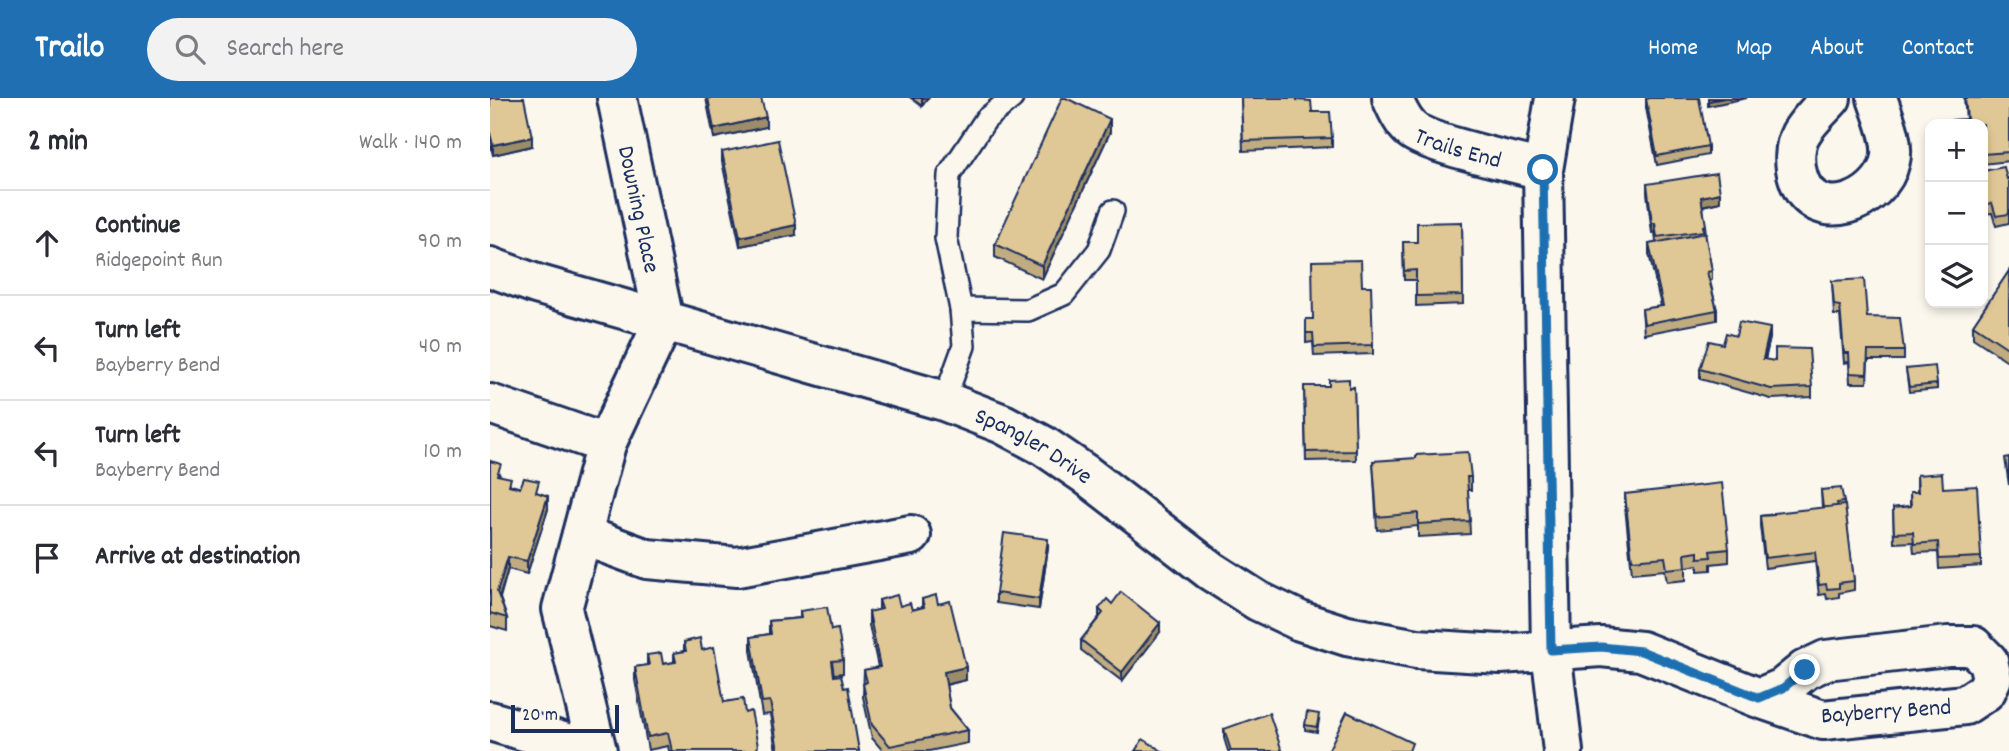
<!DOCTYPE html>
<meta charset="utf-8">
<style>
body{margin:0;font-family:Dekko,sans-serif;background:#f2f2f3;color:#2b2b33}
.controls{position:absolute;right:21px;top:21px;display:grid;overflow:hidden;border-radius:14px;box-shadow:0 4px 10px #0003}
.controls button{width:63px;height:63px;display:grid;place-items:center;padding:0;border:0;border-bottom:2px solid #e1e1e2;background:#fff;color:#2b2b33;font:35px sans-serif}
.scale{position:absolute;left:21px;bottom:18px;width:108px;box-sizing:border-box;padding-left:7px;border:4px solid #1b2f5e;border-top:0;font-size:19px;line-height:24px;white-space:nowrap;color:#1b2f5e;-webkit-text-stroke:5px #fbf7ec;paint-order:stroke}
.stop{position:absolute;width:21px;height:21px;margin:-16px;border:5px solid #1f6fb2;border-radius:50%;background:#fff}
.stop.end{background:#1f6fb2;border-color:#fff;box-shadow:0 2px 7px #0008}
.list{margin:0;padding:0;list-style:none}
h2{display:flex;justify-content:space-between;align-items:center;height:91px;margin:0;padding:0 28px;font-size:30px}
h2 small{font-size:23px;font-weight:400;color:#7c7c81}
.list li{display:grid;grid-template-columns:46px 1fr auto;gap:21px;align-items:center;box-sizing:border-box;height:105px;padding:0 28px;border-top:2px solid #e1e1e2}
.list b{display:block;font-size:26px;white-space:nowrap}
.list p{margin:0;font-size:23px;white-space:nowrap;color:#7c7c81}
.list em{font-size:23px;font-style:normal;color:#7c7c81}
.icon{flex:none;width:38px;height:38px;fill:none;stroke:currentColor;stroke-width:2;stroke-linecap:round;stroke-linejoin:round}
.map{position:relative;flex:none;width:1519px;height:653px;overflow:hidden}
header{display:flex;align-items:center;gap:42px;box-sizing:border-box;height:98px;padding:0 35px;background:#1f6fb2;color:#fff}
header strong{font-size:33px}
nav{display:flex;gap:38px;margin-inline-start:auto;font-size:24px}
.search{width:490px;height:63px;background:#f2f2f3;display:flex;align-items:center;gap:18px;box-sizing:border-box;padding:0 24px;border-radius:38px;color:#7c7c81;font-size:26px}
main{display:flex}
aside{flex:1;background:#fff}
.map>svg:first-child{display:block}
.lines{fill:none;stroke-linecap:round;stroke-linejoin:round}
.service-casing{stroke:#1b2f5e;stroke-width:26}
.minor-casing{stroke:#1b2f5e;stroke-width:44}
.service{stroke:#fbf7ec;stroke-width:21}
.minor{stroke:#fbf7ec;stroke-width:38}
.wall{fill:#c1ac81;stroke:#1b2f5e;stroke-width:2}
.shaded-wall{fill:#9d8c69;stroke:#1b2f5e;stroke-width:2}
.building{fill:#e0c896;stroke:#1b2f5e;stroke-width:2}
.route{stroke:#1f6fb2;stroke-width:9}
.labels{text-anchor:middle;stroke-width:5;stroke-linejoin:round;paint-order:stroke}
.street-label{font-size:24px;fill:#1b2f5e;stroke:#fbf7ec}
</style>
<header>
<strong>Trailo</strong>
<div class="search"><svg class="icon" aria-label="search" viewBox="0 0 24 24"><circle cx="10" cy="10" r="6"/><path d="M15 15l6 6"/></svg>Search here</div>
<nav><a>Home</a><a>Map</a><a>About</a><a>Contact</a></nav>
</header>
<main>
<aside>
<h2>2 min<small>Walk · 140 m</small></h2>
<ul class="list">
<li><svg class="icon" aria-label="ahead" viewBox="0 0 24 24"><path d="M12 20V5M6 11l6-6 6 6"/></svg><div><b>Continue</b><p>Ridgepoint Run</p></div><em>90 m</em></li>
<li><svg class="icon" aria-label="left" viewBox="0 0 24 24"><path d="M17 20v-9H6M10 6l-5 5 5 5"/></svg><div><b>Turn left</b><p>Bayberry Bend</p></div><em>40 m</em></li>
<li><svg class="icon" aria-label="left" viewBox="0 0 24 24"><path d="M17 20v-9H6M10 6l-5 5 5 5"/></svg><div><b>Turn left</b><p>Bayberry Bend</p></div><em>10 m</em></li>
<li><svg class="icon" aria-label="arrive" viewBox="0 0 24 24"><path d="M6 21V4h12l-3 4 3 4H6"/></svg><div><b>Arrive at destination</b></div></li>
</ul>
</aside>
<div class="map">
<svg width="1519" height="653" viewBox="0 0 1519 653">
<rect width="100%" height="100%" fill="#fbf7ec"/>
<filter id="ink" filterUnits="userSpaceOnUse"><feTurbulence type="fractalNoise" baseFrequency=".0143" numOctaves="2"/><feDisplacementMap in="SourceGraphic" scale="14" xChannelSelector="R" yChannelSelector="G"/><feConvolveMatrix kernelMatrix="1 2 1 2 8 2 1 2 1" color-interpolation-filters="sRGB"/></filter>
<g filter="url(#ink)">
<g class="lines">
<g class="service-casing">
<g id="service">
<polyline points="471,211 538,212 574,196 609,152 623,113"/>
<polyline points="454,303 474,248 471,211 456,140 459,77 496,21 522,0"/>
</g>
</g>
<g class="minor-casing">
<g id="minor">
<path id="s1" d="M902 0C907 11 913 25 922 32 938 46 1027 65 1053 72"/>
<polyline points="1065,0 1053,72 1061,552 1073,653"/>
<path d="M1341 0C1331 11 1317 24 1310 37 1304 49 1304 67 1308 79 1323 130 1391 105 1400 63 1405 44 1393 18 1387 0"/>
<path id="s2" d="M0 169 46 186 454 303 513 326 554 348 595 376 721 473 768 503 810 523 857 538 927 551 1010 556 1111 549 1151 553 1269 600 1333 622 1475 607 1496 593 1502 580 1498 563 1483 548H1458L1336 562 1315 572 1293 590 1269 600"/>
<polyline points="0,306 116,346"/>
<polyline points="92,437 157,461 247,469 421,437"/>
<polyline points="0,623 104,653"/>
<polyline points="107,653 72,511 116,346 174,223 127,0"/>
</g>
</g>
<use href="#service" class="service"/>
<use href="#minor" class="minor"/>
</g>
<g class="wall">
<polygon points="0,0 42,48 3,57 0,45"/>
<polygon points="216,0 271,0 276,29 224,40"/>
<polygon points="421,0 438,0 432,8"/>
<polygon points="751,0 807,2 822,14 842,40 842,49 753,53"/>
<polygon points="1474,0 1519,0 1519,63 1493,66 1493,26 1476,21"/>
<polygon points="1156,1 1218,48 1218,57 1167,67 1156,10"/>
<polygon points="620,34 552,181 505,159 505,146"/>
<polygon points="232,54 306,137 250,148 232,64"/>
<polygon points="1493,73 1517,81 1519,80 1519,125 1506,128 1502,115 1493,116"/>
<polygon points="1157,86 1230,104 1213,108 1216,136 1215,137 1222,173 1222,182 1220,183 1227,212 1227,222 1154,236 1152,211 1171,208 1159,156 1159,146 1166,145 1165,134 1162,135 1157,95"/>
<polygon points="972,124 973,206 926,208 926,182 914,182 913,144 927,144"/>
<polygon points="1519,173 1519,264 1483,240 1483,227"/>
<polygon points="1342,183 1377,219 1414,253 1414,262 1378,262 1377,285 1360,285 1359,264 1354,265 1350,217 1344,217"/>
<polygon points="872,188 883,247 883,256 824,258 823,244 816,245 816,221 823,221"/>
<polygon points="1246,238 1280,240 1275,261 1322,289 1322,299 1281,301 1210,281 1210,271 1233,246"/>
<polygon points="1416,271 1447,286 1447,291 1419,294"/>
<polygon points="814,288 864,289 866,362 816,363"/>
<polygon points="0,363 11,378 21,387 49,395 58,411 37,476 18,471 10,500 17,520 17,533 0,528"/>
<polygon points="883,363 981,379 981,392 978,392 980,436 928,439 928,428 887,432"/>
<polygon points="1427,377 1453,390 1491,459 1491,468 1449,471 1448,454 1424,455 1423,444 1404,445 1403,410 1420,408 1420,394 1427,394"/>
<polygon points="1331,392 1354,404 1364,483 1364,492 1349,495 1349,499 1337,501 1336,496 1329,497 1325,463 1275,470 1270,428 1270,418 1332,410"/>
<polygon points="1135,396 1239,451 1239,464 1221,466 1221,472 1208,473 1208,467 1196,469 1196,482 1177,484 1175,472 1142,475 1135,409"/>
<polygon points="558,450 549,511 506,505 506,495"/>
<polygon points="432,501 448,506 476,582 456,587 460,610 478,632 478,645 439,653 393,653 382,640 373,599 374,572 388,569 379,527 379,514 389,512 389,502 422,512 432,509"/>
<polygon points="609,511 670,534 632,583 591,552 591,542 609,519"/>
<polygon points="310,513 341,532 353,562 353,575 344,576 369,653 286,653 280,616 272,617 261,552 261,539 279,536 279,523 310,520"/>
<polygon points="194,544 212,552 234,604 255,615 268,653 179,653 178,648 158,652 145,582 145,569 157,567 157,557 173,566 184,564 184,555 194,553"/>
<polygon points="829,622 827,634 815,632 815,627"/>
<polygon points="734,631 792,653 738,653 734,640"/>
</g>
<g class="shaded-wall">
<polygon points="432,0 438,0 432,8"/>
<polygon points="1234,0 1257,0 1218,8 1218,3"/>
<polygon points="276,19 276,29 224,40 224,31"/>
<polygon points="620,21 620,34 552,181 552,168"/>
<polygon points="42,39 42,48 3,57 3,47"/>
<polygon points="1230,95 1230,104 1211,108 1211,99"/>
<polygon points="1162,125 1165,125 1165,134 1162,135"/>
<polygon points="306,127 306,137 250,148 250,139"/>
<polygon points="1280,230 1280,240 1273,270 1273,261"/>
<polygon points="58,398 58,411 37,476 37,463"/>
<polygon points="558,441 558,450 549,511 549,501"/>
<polygon points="18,459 18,471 7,507 7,494"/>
<polygon points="670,525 670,534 632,583 632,574"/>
<polygon points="476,569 476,582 454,587 454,574"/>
</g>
<g class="building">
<polygon points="0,0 34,0 42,39 3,47 0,35"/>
<polygon points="218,0 271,0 276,19 224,31"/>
<polygon points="572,0 576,0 620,21 552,168 505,146"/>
<polygon points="751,0 807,0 807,2 821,3 822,14 840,14 842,40 753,43"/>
<polygon points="1160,0 1209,0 1218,48 1167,58 1156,1"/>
<polygon points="1218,0 1234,0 1218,3"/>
<polygon points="1475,0 1519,0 1519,54 1493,56 1493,26 1462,26 1462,22 1477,21"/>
<polygon points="288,42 306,127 250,139 232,54"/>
<polygon points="1514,69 1517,81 1519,80 1519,116 1506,118 1502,105 1493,107 1493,73"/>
<polygon points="1227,75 1230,95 1211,99 1216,127 1213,128 1214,133 1167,139 1165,125 1162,125 1157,86"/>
<polygon points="972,124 973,197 926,198 926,172 914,173 913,144 927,144 927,125"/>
<polygon points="1215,135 1222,173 1217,174 1227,212 1154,226 1152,211 1173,208 1159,146"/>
<polygon points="871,162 872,188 881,188 883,247 824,249 823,235 816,235 816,221 823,221 822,163"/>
<polygon points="1519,173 1519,251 1483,227"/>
<polygon points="1374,181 1377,219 1410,220 1414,253 1378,253 1377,276 1360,275 1359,255 1354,255 1350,208 1344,207 1342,183"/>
<polygon points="1249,224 1280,230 1273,261 1285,263 1285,250 1319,251 1322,289 1281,291 1210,271 1219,243 1233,246 1236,235 1246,238"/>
<polygon points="1445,268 1447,286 1419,289 1416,271"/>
<polygon points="859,281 859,290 864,289 866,353 816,354 814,288 839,288 839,282"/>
<polygon points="978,354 981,379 977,379 980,423 928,426 928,415 887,419 883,363 926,360 926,357"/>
<polygon points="1519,359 1519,387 1515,360"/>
<polygon points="0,363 11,366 7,377 21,380 19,387 30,390 34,380 49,383 46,394 58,398 37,463 18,459 7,494 17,520 0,515"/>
<polygon points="1452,375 1453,390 1487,388 1491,459 1449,461 1448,444 1424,446 1423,434 1404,435 1403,410 1421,408 1420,394 1428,394 1427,377"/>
<polygon points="1232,385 1239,451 1220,453 1221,459 1208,460 1208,454 1195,456 1196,469 1177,471 1175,459 1142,462 1135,396"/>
<polygon points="1351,390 1354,404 1347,405 1348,408 1333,410 1331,392"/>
<polygon points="1355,407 1364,483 1349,485 1349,490 1337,491 1336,486 1329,487 1325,454 1275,460 1270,418 1284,417 1284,415"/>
<polygon points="514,435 558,441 549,501 506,495"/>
<polygon points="631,494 670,525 632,574 591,542 613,515 609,511 617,501 622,506"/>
<polygon points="407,497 410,508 420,505 422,512 434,509 432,501 446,497 448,506 460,503 476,569 454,574 460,610 478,632 400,648 382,627 373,586 377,584 374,572 390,569 379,514 392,511 389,502"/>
<polygon points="337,509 341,532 348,531 353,562 342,563 344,578 351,577 354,590 358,589 369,653 288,653 280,603 272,604 261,539 281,536 279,523 311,520 310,513"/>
<polygon points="210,540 212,552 224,549 234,604 253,601 255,615 261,613 268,648 266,653 182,653 178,635 158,639 145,569 159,567 157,557 171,555 173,566 186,564 184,555 196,553 194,544"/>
<polygon points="817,614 829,616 827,629 815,627"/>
<polygon points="857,614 922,645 919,653 838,653"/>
<polygon points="779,615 792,653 741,653 734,631"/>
<polygon points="653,641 672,653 645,653"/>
</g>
</g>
<g class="lines" filter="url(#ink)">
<polyline class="route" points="1053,72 1061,552 1111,549 1151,553 1269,600 1293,590 1315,572"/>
</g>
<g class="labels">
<g class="street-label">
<text dy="8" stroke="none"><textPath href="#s1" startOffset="88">Trails End</textPath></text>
<text transform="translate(150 111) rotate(78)" y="8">Downing Place</text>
<text dy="8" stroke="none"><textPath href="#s2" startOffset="574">Spangler Drive</textPath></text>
<text transform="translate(1396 612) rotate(-4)" y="8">Bayberry Bend</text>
</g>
</g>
</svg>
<div class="controls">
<button>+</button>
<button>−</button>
<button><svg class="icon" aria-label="layers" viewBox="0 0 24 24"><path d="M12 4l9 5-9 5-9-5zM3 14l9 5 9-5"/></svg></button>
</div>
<div class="scale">20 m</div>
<div class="stop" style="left:1053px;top:72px"></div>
<div class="stop end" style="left:1315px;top:572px"></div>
</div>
</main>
